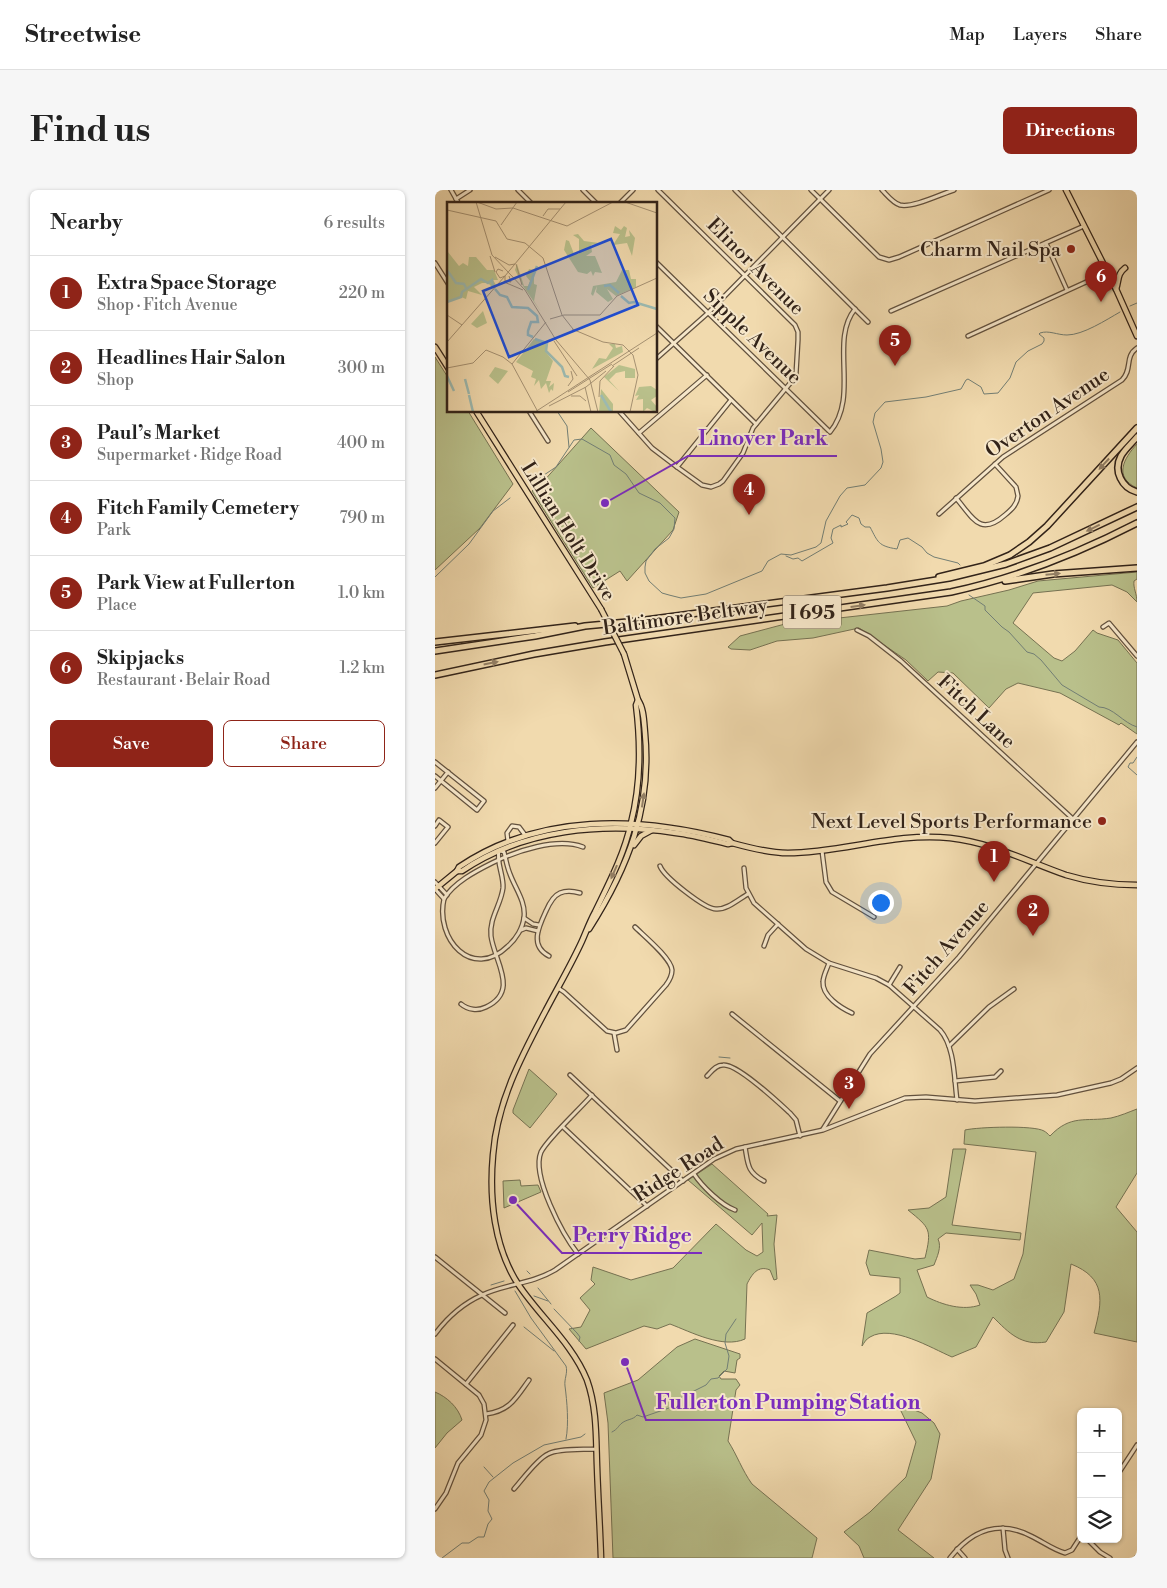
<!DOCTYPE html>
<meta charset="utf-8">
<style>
body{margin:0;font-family:"Libre Bodoni",serif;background:#f6f6f6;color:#222}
.controls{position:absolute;right:15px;bottom:15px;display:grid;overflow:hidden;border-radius:8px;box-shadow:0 1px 4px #0004}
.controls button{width:45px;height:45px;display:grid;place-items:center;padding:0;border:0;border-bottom:1px solid #e0e0e0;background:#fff;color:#222;font:25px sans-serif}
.you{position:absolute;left:445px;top:712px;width:18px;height:18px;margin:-12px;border:4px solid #fff;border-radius:50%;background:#1a73e8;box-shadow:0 0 0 8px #1a73e833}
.badge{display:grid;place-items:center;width:32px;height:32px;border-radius:50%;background:#8f2418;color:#fff;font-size:16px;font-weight:700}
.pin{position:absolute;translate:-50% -41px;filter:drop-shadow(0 1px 2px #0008)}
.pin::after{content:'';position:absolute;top:26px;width:18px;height:15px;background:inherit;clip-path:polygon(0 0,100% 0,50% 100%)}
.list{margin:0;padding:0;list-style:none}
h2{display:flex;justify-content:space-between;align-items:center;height:65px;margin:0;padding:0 20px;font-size:21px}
h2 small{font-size:16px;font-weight:400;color:#767676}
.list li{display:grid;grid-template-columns:32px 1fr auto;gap:15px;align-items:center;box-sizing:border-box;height:75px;padding:0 20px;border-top:1px solid #e0e0e0}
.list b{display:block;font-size:19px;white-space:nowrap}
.list p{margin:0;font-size:16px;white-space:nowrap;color:#767676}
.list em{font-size:16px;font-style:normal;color:#767676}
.actions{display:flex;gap:10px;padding:15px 20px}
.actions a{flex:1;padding:11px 0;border:1px solid #8f2418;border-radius:8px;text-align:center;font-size:18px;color:#8f2418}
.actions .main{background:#8f2418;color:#fff}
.icon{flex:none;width:28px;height:28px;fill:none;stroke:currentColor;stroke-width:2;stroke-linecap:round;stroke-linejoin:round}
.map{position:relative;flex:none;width:702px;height:1368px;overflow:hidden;border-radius:8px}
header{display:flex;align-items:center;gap:30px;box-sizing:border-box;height:70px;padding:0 25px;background:#fff;border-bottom:1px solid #e0e0e0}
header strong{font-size:24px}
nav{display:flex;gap:28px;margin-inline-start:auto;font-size:18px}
.intro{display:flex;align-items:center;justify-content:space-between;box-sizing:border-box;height:120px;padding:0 30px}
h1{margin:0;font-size:35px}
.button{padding:12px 22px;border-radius:8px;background:#8f2418;color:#fff;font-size:18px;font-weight:700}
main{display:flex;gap:30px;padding:0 30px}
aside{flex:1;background:#fff;border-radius:8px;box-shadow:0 1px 4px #0004}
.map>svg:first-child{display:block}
.green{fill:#b9c08b;stroke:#767252}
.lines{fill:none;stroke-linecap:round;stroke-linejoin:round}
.stream{stroke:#727e74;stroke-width:1}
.minor-casing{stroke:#62513e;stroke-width:5.5}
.major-casing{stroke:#322319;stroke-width:7}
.highway-casing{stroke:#322319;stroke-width:8}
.minor{stroke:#f6e7ca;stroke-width:3}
.major{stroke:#f1daae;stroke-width:4.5}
.highway{stroke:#f1daae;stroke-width:5}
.major-bridge-casing{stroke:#322319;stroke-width:7;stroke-linecap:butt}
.major-bridge{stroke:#f1daae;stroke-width:4.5}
.oneway{fill:#927e64}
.poi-dot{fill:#8f2418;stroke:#f6e7ca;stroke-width:2}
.labels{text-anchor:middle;stroke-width:4;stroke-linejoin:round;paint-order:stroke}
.shield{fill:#f6e7ca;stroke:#6d5e4e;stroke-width:1}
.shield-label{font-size:19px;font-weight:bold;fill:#322319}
.poi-label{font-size:20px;fill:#322319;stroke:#f6e7ca;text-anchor:end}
.street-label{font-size:20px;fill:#322319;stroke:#f6e7ca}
.inset-river{fill:none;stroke:#9cbab1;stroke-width:2.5}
.inset-road{fill:none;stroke:#a59172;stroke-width:1}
.view{fill:#1d4ed8;fill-opacity:0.15;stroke:#1d4ed8;stroke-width:2.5}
.inset-edge{fill:none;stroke:#322319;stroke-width:2.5}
.leader{fill:none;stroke:#7b2cbf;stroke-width:2}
.callout-dot{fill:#7b2cbf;stroke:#f6e7ca;stroke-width:2}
.callout-label{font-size:21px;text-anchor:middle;font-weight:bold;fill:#7b2cbf;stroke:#f6e7ca;stroke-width:4;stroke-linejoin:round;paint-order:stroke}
</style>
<header>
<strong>Streetwise</strong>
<nav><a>Map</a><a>Layers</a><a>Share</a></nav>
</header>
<div class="intro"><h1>Find us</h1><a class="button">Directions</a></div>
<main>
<aside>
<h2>Nearby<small>6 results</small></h2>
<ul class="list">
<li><span class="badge">1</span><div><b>Extra Space Storage</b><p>Shop · Fitch Avenue</p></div><em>220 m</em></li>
<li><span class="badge">2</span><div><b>Headlines Hair Salon</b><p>Shop</p></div><em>300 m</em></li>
<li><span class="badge">3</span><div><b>Paul’s Market</b><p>Supermarket · Ridge Road</p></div><em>400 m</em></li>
<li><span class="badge">4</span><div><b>Fitch Family Cemetery</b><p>Park</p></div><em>790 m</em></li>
<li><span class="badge">5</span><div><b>Park View at Fullerton</b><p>Place</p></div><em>1.0 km</em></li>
<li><span class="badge">6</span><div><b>Skipjacks</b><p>Restaurant · Belair Road</p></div><em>1.2 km</em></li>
</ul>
<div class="actions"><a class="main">Save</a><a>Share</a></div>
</aside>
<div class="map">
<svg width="702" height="1368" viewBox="0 0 702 1368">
<rect width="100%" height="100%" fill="#f1daae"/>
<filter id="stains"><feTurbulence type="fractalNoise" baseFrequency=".004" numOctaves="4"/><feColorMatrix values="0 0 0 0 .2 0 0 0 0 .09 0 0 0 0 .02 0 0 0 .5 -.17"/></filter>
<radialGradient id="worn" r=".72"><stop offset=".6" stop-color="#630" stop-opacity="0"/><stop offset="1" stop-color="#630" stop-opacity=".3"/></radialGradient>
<g class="green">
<polygon points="0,167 14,189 14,221 33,221 78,294 45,338 0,380"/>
<polygon points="156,238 244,322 238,340 192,391 185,381 158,398 97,301 107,293"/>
<path d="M702 254V298C678 287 689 268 702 254Z"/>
<path d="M702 382V389L699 391C698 398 702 404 702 412L692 402 677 395 598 403 578 433 619 468 627 471 640 461 658 440 662 443 683 450 702 473V544L686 533 684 535 625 503 583 493 571 499 554 518 518 483 503 482 493 491 471 470 424 438 378 448 342 451 315 460 296 459 293 457 305 446 350 434 512 416 526 411 574 400 603 391Z"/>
<polygon points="94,879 122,904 95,938 78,923 78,920"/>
<path d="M702 919V983L681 1017 702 1042V1152L659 1143C668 1110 671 1088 636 1074L629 1122 611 1152C586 1156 574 1143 558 1127L541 1157 517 1167C496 1158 457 1134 435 1147 431 1149 429 1153 427 1156L432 1123 461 1106 465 1103V1088L435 1085 431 1073 434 1060 480 1069 490 1068C497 1039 495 1038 473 1020L494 1018 511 1007 518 959H531L517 1035 586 1043 585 1050 511 1043 503 1049C507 1057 502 1067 499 1075L482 1080 492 1107C508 1115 528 1121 545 1115L541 1104 535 1095H543L558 1100 579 1089 588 1064 601 962 529 954 530 940C543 937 599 935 609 941 611 942 613 944 615 946 636 924 650 932 676 928 685 926 694 922 702 919Z"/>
<path d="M277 974 333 1024 332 1026 342 1025 339 1054 342 1089 339 1090 335 1080C323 1075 317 1084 312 1094L310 1149C288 1159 256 1142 235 1134L222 1139 209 1136 151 1159 134 1139 146 1137 155 1120 145 1108 160 1094 156 1090 158 1077 196 1090 238 1078 281 1034 311 1060 322 1066 328 1062 327 1033 317 1045 253 990Z"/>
<polygon points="85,990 86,996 103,995 106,1002 69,1018 68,991"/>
<path d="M260 1149 305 1164V1168L302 1170 300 1183 289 1181 284 1186 286 1189H301L305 1195 301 1200 293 1251C302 1265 307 1280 317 1294L382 1348 377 1368H178L173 1233 169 1203 203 1190 242 1157Z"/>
<path d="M0 1202C12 1207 23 1217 27 1230L12 1243 0 1258Z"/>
<polygon points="474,1218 487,1223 499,1233 505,1244 496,1289 463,1340 499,1368 429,1368 424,1356 409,1342 435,1322 471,1287 481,1252 465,1219"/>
</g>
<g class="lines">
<g class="stream">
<polyline points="695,116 702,113"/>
<polyline points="122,221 132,236 134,257"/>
<path d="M100 291 121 277 139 250 147 249 175 265 179 275 191 284 204 303 225 313 240 328 239 339 234 348 220 359 211 371 210 377V383L214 391 227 403 234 405 246 408 271 404 327 381 333 371 346 364 356 365 381 357 386 353 391 331 405 306 412 298 430 295 446 278 448 272 446 259 438 232 440 223 450 212 491 207 526 199 531 190 533 189 546 197 549 204 563 203 575 188 581 172 593 161 607 154 609 151V148L604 144 605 143C614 140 622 145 632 145 648 145 671 130 685 122"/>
<path d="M351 366 358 369 363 368 367 371 398 353 396 348 398 339 406 335V337L413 334 411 332 417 325 424 328 426 334 430 337H435C443 352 443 356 462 359L465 350 473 348 487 357 492 363 499 367 523 373 525 375"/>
<polyline points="0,387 34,354 58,321 75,308"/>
<path d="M534 405 550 416V420L567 437 574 442 592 462 599 464 606 470 627 495 664 517C678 517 688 533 702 537"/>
<polyline points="702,567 698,573 695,573 693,577 702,585"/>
<polyline points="284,867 295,868"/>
<polyline points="92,1081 95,1084"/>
<polyline points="56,1095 69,1091"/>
<polyline points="103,1098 116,1114"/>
<path d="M80 1101 96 1128 131 1176C133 1183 129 1189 130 1196 132 1211 134 1234 131 1249"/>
<polyline points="99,1106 113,1111"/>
<polyline points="119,1119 142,1143 145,1147 144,1151"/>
<polyline points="89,1137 119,1161"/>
<path d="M177 1242C183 1239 183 1236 187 1233 192 1229 198 1230 202 1225L208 1227 234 1218 247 1207 271 1195 276 1189 283 1188 292 1179 294 1166 290 1153 291 1144 301 1129"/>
<polyline points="49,1277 58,1287"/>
<polyline points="7,1368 27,1353 34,1353 43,1347 49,1347 53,1334 57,1329 53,1321 54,1310 49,1301 54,1292 78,1273 109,1255 146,1247 150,1244"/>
</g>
<g class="minor-casing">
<g id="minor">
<polyline points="16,0 24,14"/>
<polyline points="83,0 97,14"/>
<polyline points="148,0 162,14"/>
<polyline points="300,0 433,132"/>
<polyline points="376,0 444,67 454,70 464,67 614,0"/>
<path d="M447 0C452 5 458 13 465 15 478 18 506 4 519 0"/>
<polyline points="21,9 35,0"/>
<polyline points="184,14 198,0"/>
<polyline points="611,53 632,100"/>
<path d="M221 72 395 242C425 206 394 151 420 119"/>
<polyline points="0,73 14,95"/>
<polyline points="456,121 649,36"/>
<polyline points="221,136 321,234"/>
<polyline points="533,146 673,82"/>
<polyline points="221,169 273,123 394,0"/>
<polyline points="94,221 113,251"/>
<polyline points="184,221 217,258 242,277 267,295 276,297 284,294 288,291 308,263 318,238 357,191 361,184 363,150 363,142 360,135 223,0"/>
<polyline points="204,243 272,185"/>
<polyline points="242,277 296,210"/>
<path d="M521 308C538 328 545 347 570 325 576 320 582 315 583 306L581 297 560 274"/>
<path d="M504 324 568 267 687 190C698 179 689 167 702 158"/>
<polyline points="668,437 674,433 702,466"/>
<polyline points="422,440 434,446 466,471 638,629"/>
<polyline points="0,572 49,611 42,620 0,586"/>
<polyline points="0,598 13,582"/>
<polyline points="0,636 4,630 13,637 0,653"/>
<polyline points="73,651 72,643 77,636 84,637 90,645"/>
<path d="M66 661 69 662C71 670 72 677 75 684 80 698 91 712 89 727 88 738 81 749 73 756 37 791 0 749 9 709 18 693 41 681 57 673 81 661 122 647 148 657"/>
<polyline points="387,661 391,692 397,702 439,727"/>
<path d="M225 676C229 687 270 719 281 719 292 720 304 709 313 704"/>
<path d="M309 678 311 698 319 713 371 759 394 773 441 788 454 795 505 840C520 857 519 888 522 910"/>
<polyline points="0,692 12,705"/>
<polyline points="0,699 9,709"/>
<polyline points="89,728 98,734 104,735"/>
<polyline points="86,740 91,738 103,741"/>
<polyline points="329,756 333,745 343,734"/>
<path d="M114 766C94 756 104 736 111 721 114 714 118 706 125 703 132 700 138 701 145 703"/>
<path d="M394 773C392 779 388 786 388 792 387 806 406 818 417 823"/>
<polyline points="454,795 465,777"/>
<path d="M123 798 129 802 172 841 181 843 191 840 231 795C234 791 237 786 237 780 236 768 209 746 200 737"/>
<path d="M26 814C33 820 43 821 51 817 85 801 59 771 56 746 54 728 66 715 68 698 69 686 61 672 64 661"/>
<polyline points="297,824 405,911"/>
<polyline points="179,843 182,860"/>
<polyline points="514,856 554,817 579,799"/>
<polyline points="135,885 248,991"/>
<path d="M272 886C277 881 281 875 288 875 302 873 344 913 355 923L361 930 365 946"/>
<polyline points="520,891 560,887 566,881"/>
<polyline points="128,937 212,1016"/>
<polyline points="388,939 435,864 524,767 702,552"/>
<path d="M310 957C313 974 312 982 329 991"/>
<path d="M259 984C267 996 286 1015 300 1020"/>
<path d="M143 1064C128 1045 96 986 106 962 113 948 145 919 157 905"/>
<polyline points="0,1067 70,1123"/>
<path d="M0 1144C12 1128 29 1113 47 1105 70 1094 97 1094 120 1080L279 969 301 959 388 940 470 908 491 907 540 911 622 905 676 893 686 889 702 878"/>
<polyline points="0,1169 44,1205 49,1214 51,1230 46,1245 23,1273 11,1303 0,1319"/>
<polyline points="31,1194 78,1135"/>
<path d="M51 1224C75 1221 81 1208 94 1190"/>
<polyline points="683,1284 702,1255"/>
<path d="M79 1299C88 1289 102 1269 113 1264 125 1258 148 1260 161 1259"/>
<polyline points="568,1338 570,1360 573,1368"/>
<polyline points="652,1349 665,1362 675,1368"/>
<polyline points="522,1359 530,1368"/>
<path d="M515 1368C537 1340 565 1329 598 1347 608 1352 619 1360 630 1363L637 1360 646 1346"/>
<polyline points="701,1368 702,1367"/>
</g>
</g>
<g class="major-casing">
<g id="major">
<polyline points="631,0 681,99 702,146"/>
<path d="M681 99C684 91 682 84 690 78"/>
<polyline points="0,157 14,179"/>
<polyline points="41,221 166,419"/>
<polyline points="199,655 206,646 217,640"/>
<path d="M22 681H27C89 639 168 632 241 643 258 645 276 650 293 654L297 653C315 658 334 663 353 663 407 663 460 642 515 648 558 653 591 671 631 685 654 692 678 695 702 695"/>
<path d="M0 699 22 681 24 677C104 623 204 626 294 650L297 653"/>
<path d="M154 739C193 678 217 617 210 543 209 533 209 518 203 510L189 464"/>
<path d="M166 1368C165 1337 163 1307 162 1276 161 1248 162 1218 152 1190 137 1153 105 1127 83 1094 59 1057 54 1008 58 965 62 912 86 867 111 820 123 797 136 775 147 751 151 742 155 731 160 722 174 693 189 665 196 633 206 594 206 555 201 515L203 510"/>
</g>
</g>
<g class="highway-casing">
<g id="highway">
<path d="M702 247C697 253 690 259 686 266 678 281 687 298 702 302"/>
<polyline points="504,387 549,376 575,365 594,352 612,336 702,238"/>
<polyline points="570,391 618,384 702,378"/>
<polyline points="0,452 140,436"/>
<polyline points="0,461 100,446 150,436 203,431 452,398 514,388 571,374 615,358 702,317"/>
<path d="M0 485 99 464 170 452 516 402C581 388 642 364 702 333"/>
</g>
</g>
<use href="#minor" class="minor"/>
<use href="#major" class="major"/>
<use href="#highway" class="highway"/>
<g class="major-bridge-casing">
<polyline id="major-bridge" points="166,419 189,464"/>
</g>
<use href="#major-bridge" class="major-bridge"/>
</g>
<defs><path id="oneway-solid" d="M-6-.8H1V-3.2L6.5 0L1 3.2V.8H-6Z" transform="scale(1.25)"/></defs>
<g class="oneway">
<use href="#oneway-solid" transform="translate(669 274) rotate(133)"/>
<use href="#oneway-solid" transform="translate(658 338) rotate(154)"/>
<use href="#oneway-solid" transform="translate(618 384) rotate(-5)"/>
<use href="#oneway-solid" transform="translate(423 416) rotate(-8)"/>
<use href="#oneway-solid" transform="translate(56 473) rotate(-11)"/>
<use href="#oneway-solid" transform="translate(208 610) rotate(-82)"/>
<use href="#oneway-solid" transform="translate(179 682) rotate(114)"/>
</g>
<g class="poi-dot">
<circle cx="636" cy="59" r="5"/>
<circle cx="667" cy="631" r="5"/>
</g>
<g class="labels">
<rect class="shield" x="348" y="405.5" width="58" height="33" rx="4"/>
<g class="shield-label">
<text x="377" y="429">I 695</text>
</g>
<g class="poi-label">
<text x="626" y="66">Charm Nail Spa</text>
<text x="657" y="638">Next Level Sports Performance</text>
</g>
<g class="street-label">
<text transform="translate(321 76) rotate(45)" y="7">Elinor Avenue</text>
<text transform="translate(318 146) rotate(44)" y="7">Sipple Avenue</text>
<text transform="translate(612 222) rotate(-34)" y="7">Overton Avenue</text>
<text transform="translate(134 341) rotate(58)" y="7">Lillian Holt Drive</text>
<text transform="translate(250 426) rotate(-8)" y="7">Baltimore Beltway</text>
<text transform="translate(542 521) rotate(43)" y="7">Fitch Lane</text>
<text transform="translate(511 757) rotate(-49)" y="7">Fitch Avenue</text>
<text transform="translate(243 979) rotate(-33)" y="7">Ridge Road</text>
</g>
</g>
<g transform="translate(12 12)">
<rect width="210" height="210" fill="#f1daae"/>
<path d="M168 24 174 28 177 24 180 26 178 35 183 34 182 28 188 36 185 54 180 41 166 43 173 32 166 31ZM131 32 137 39 152 41 144 43 145 50 139 54H148L155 71 148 70 146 74 144 69 140 72 131 70 117 48 119 38 122 39 127 52H132V37L126 33ZM1 50 12 64 16 61 21 64 22 55H29L40 68H47L51 78H46L49 83 46 86 41 81H35L27 85 35 93 21 89 19 97 14 95 0 100ZM70 62 77 84H81L83 79 79 74 82 67 87 68V82L90 83 87 99 94 110 76 84 68 68ZM175 68H182L184 77H189V85L169 94 160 87 166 97 161 100 149 90 150 84 146 94 144 92 146 84 169 80ZM36 109 40 121 30 126 24 122ZM87 137 100 142 98 149 106 159 99 179H104L102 185 107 181 106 189 104 187 102 191 99 181 94 187 92 178 87 184 89 177 84 175 86 169 69 160ZM162 142H168L169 146 175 144 176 150 145 167 152 156 159 157 166 146ZM172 163 188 167V176H178V169L169 171 162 178 172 189 157 175ZM48 165 61 169 51 182 42 174ZM192 185 204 184 210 188V194L204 198 210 205 208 210 200 206 196 210V197L189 198 192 193 188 194ZM154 187 166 202V210H152Z" fill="#b9c08b"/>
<path class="inset-river" d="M0 68 9 81 17 82 19 86M157 84 163 83 172 91M48 87 53 93 60 95 65 105 81 106 90 114 91 120H84L81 129V133L86 135M81 88 90 64M174 94 182 101 187 100 210 107M0 100 14 95 15 90 34 77 41 81 45 78 46 85M88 137 100 141 99 149 115 165 118 174 122 175M0 174 7 189M18 177 22 192M22 193 26 210M154 193 164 210"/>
<path class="inset-road" d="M29 0 45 53 78 88 109 138 143 178 151 210M30 0 49 7 66 6 120 24 166 0M178 0 210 11M0 8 49 19 60 37 78 41 96 56 115 113 126 127M96 14 101 7H113M54 23 70 0M43 54 48 70M48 55 62 63 68 62M69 62 75 83M56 69 51 67 49 70 53 76 58 74M62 74 64 80 58 79V74L119 0M52 82 57 80 76 88M0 113 15 123M103 117 117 113H153L170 94 210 76M125 127 156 140 176 143 186 153 191 173 183 210M107 139 130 174M0 140 58 74M65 162 99 120M165 164 192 146M0 166 26 161 39 148 56 155 65 162 91 210M121 184 126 177 124 169M138 185 144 210M121 190 165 162M124 194H133L139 199M152 195 153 179 167 164M102 204 139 185 159 169M88 210 210 131"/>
<path class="view" d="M164 37 191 103 62 155 36 89Z"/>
<rect width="210" height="210" class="inset-edge"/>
</g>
<path class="leader" d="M170 313L253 266H402M78 1010L127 1063H267M190 1172L211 1230H496"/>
<g class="callout-dot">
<circle cx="170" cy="313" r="5"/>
<circle cx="78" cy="1010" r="5"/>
<circle cx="190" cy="1172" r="5"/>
</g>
<g class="callout-label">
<text x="328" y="255">Linover Park</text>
<text x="197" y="1052">Perry Ridge</text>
<text x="353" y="1219">Fullerton Pumping Station</text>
</g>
<rect width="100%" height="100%" filter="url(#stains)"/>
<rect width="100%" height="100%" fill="url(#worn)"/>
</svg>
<div class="controls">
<button>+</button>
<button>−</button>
<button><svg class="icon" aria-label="layers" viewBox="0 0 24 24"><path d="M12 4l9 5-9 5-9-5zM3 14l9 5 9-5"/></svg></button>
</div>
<div class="you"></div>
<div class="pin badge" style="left:559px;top:692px">1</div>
<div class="pin badge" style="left:598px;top:746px">2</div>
<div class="pin badge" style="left:414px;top:919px">3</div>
<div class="pin badge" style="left:314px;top:325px">4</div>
<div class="pin badge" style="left:460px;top:176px">5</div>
<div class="pin badge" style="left:666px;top:112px">6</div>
</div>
</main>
